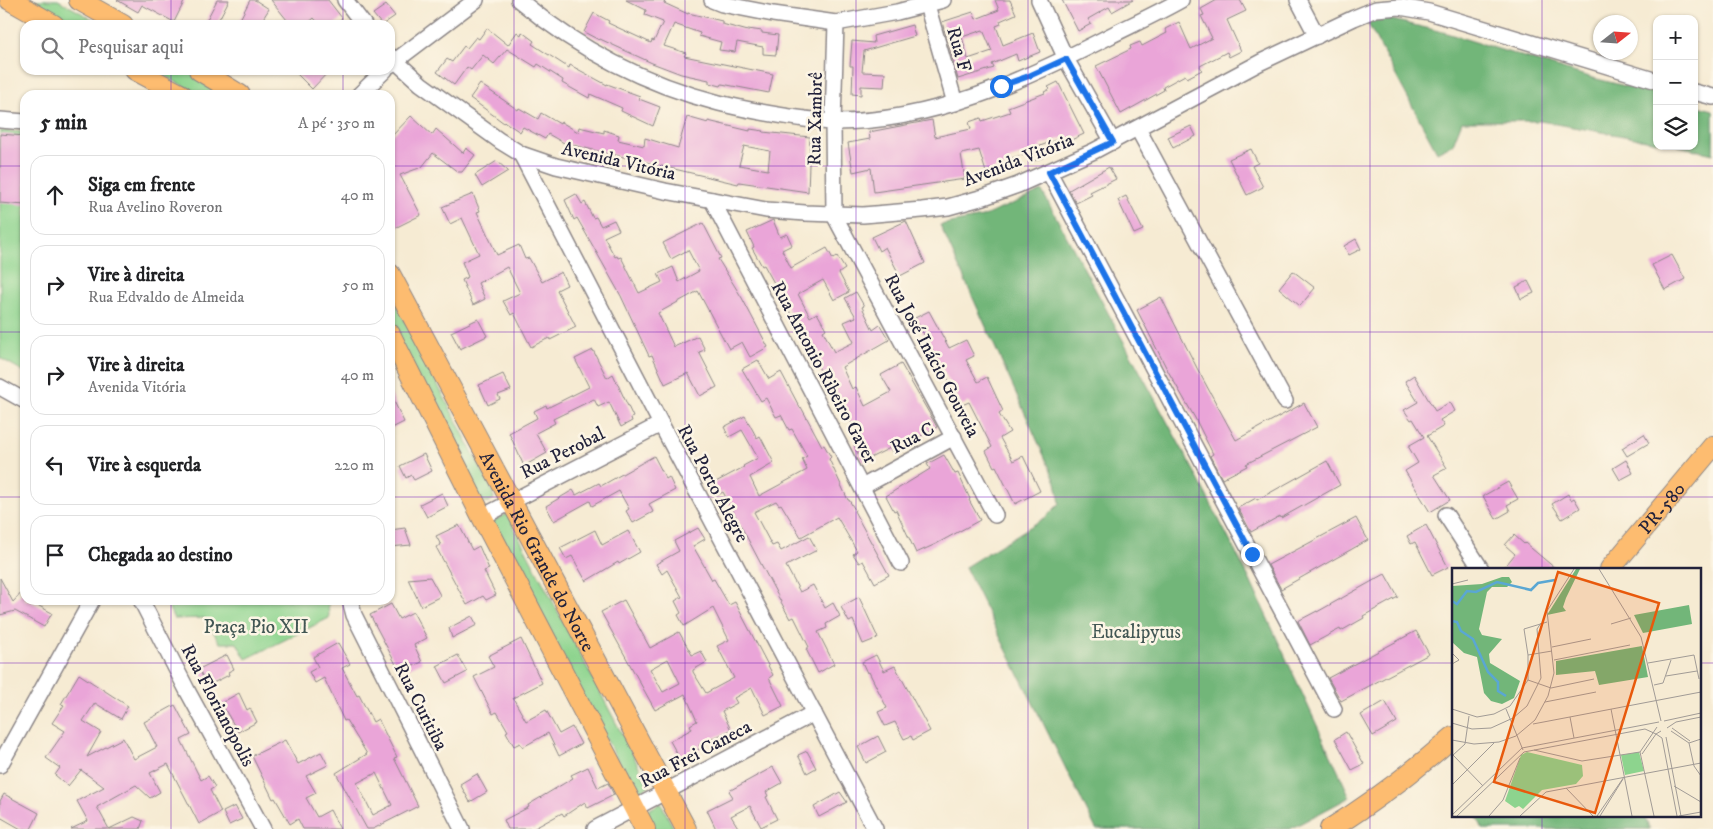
<!DOCTYPE html>
<html lang="pt">
<meta charset="utf-8">
<style>
body{margin:0;font-family:"IM FELL DW Pica",serif;background:#f2f2f2;color:#202124}
.controls{position:absolute;right:15px;top:15px;display:grid;overflow:hidden;border-radius:10px;box-shadow:0 1px 4px #0004}
.controls button{width:45px;height:45px;display:grid;place-items:center;padding:0;border:0;border-bottom:1px solid #e0e0e0;background:#fff;color:#202124;font:25px sans-serif}
.compass{position:absolute;left:1593px;top:15px;width:45px;height:45px;border-radius:50%;background:#fff;box-shadow:0 1px 4px #0004;rotate:73deg}
.stop{position:absolute;width:15px;height:15px;margin:-11px;border:4px solid #1a73e8;border-radius:50%;background:#fff}
.stop.end{background:#1a73e8;border-color:#fff;box-shadow:0 1px 5px #0008}
.list{margin:0;padding:0;list-style:none}
h2{display:flex;justify-content:space-between;align-items:center;height:65px;margin:0;padding:0 20px;font-size:21px}
h2 small{font-size:16px;font-weight:400;color:#757577}
.list li{display:grid;grid-template-columns:32px 1fr auto;gap:15px;align-items:center;box-sizing:border-box;height:80px;margin:0 10px 10px;padding:0 10px;border:1px solid #e0e0e0;border-radius:15px}
.list b{display:block;font-size:19px;white-space:nowrap}
.list p{margin:0;font-size:16px;white-space:nowrap;color:#757577}
.list em{font-size:16px;font-style:normal;color:#757577}
.icon{flex:none;width:28px;height:28px;fill:none;stroke:currentColor;stroke-width:2;stroke-linecap:round;stroke-linejoin:round}
.map{position:relative;flex:none;width:1713px;height:829px;overflow:hidden}
.search{position:absolute;background:#fff;box-shadow:0 1px 4px #0004;left:20px;top:20px;width:375px;height:55px;display:flex;align-items:center;gap:12px;box-sizing:border-box;padding:0 18px;border-radius:15px;color:#757577;font-size:19px}
.panel{position:absolute;background:#fff;box-shadow:0 1px 4px #0004;left:20px;top:90px;width:375px;height:515px;border-radius:15px}
.map>svg:first-child{display:block}
.green{fill:#8dd48e;stroke:#587b64}
.forest{fill:#72b679;stroke:#4a6c5a}
.building{fill:#eaa5d8;fill-rule:evenodd}
.lines{fill:none;stroke-linecap:round;stroke-linejoin:round}
.minor-casing{stroke:#8c8687;stroke-width:18}
.major-casing{stroke:#8c8687;stroke-width:22}
.minor{stroke:#fff;stroke-width:15}
.major{stroke:#fdbc6f;stroke-width:20}
.route{stroke:#1a73e8;stroke-width:6}
.grid{fill:none;stroke:#7b2cbf;stroke-width:1;stroke-opacity:0.55}
.labels{text-anchor:middle;stroke-width:5;stroke-linejoin:round;paint-order:stroke}
.street-label{font-size:19px;fill:#22223b;stroke:#fcf5e5}
.park-label{font-size:19px;fill:#425754;stroke:#fcf5e5}
.inset-river{fill:none;stroke:#5aa7d3;stroke-width:2.5}
.inset-road{fill:none;stroke:#a19b96;stroke-width:1}
.view{fill:#e8590c;fill-opacity:0.15;stroke:#e8590c;stroke-width:2.5}
.inset-edge{fill:none;stroke:#22223b;stroke-width:2.5}
</style>
<div class="map">
<svg width="1713" height="829" viewBox="0 0 1713 829">
<rect width="100%" height="100%" fill="#fcf5e5"/>
<filter id="ink" filterUnits="userSpaceOnUse"><feTurbulence type="fractalNoise" baseFrequency=".02" numOctaves="2"/><feDisplacementMap in="SourceGraphic" scale="10" xChannelSelector="R" yChannelSelector="G"/><feConvolveMatrix kernelMatrix="1 2 1 2 8 2 1 2 1" color-interpolation-filters="sRGB"/></filter>
<filter id="wash" filterUnits="userSpaceOnUse"><feTurbulence type="fractalNoise" baseFrequency=".0096" numOctaves="4" result="noise"/><feDisplacementMap in="SourceGraphic" scale="20" xChannelSelector="R" yChannelSelector="G"/><feGaussianBlur stdDeviation="1.12" result="paint"/><feColorMatrix in="noise" values="0 0 0 0 0 0 0 0 0 0 0 0 0 0 0 0 0 1.4 0 .05"/><feComposite in="paint" operator="in"/></filter>
<g filter="url(#wash)">
<rect width="100%" height="100%" fill="#f6ebd3"/>
<g class="green">
<polygon points="27,0 58,0 103,25 72,25"/>
<polygon points="153,70 185,70 231,95 201,95"/>
<polygon points="0,131 25,132 25,372 0,358"/>
<polygon points="390,292 492,490 494,499 488,502 480,501 390,326"/>
<polygon points="507,514 649,786 636,794 489,523"/>
<polygon points="165,600 328,600 329,618 246,659 237,643 220,643 205,618 174,619"/>
<polygon points="661,803 674,829 652,829 643,813"/>
</g>
<g class="forest">
<polygon points="1384,18 1443,32 1589,77 1657,94 1657,142 1540,121 1462,121 1453,144 1437,152 1366,20"/>
<polygon points="1694,105 1713,110 1713,154 1678,146 1694,146"/>
<polygon points="1042,191 1194,471 1249,578 1350,797 1290,829 1096,829 965,567 1046,517 1060,503 1056,482 940,225 982,217"/>
<polygon points="1476,815 1643,815 1650,829 1483,829"/>
</g>
<g id="blocks">
<g class="building">
<polygon points="117,0 185,0 174,22 142,5 138,12"/>
<polygon points="217,0 229,0 216,25 204,25"/>
<polygon points="250,0 255,0 269,9 259,25 237,25"/>
<polygon points="271,0 328,0 342,18 334,25 320,25 314,18 306,25 291,25"/>
<polygon points="626,0 665,0 664,3 688,14 688,13 722,21 722,24 748,31 748,29 762,31 762,33 778,35 776,55 763,54 763,47 737,42 735,52 719,50 721,42 699,36 700,33 674,24 664,46 686,53 684,56 773,74 769,93 722,84 721,86 709,83 709,80 681,74 652,63 600,39 599,40 584,32 594,13 609,21 608,23 651,43 652,40 654,41 663,22 645,15 646,10"/>
<path d="M995 0H1010L1016 14 1000 21 1001 24 996 26 1003 45 1033 33 1040 52 1018 61 1016 54 992 64 994 68 958 79 942 22 973 12 976 19 999 10ZM983 30 992 51 968 59 962 37Z"/>
<polygon points="1062,0 1133,0 1112,12 1109,7 1088,19 1091,24 1078,31"/>
<polygon points="1217,0 1240,0 1246,11 1227,20 1241,51 1229,57 1227,52 1200,66 1202,70 1187,78 1185,75 1163,87 1164,90 1121,114 1096,66 1131,49 1130,46 1140,42 1142,46 1167,33 1165,29 1179,22 1191,49 1212,38 1201,16 1204,15 1201,9"/>
<polygon points="386,5 395,16 382,25 373,14"/>
<polygon points="912,25 915,36 864,51 862,72 885,73 884,87 861,86 861,95 852,94 853,66 850,66 852,41 874,43 873,36"/>
<polygon points="487,28 508,45 517,32 521,35 522,32 534,41 532,44 569,68 570,65 607,85 607,84 640,96 639,99 660,107 653,126 621,111 622,108 590,94 589,98 562,83 563,80 538,64 536,67 507,49 494,64 483,55 471,70 467,67 454,85 437,72 447,59 452,62 464,46 467,48 476,37 479,39"/>
<polygon points="293,70 330,70 312,89"/>
<polygon points="1058,82 1084,134 1069,141 1067,136 1040,146 1044,157 1031,162 1028,153 1009,159 1010,164 986,172 979,150 961,154 965,179 874,192 871,168 853,172 848,143 870,139 869,132 932,120 935,137 971,129 969,122 981,118 982,121 1010,112 1008,107 1045,93 1044,92 1050,89 1048,87"/>
<path d="M480 84 518 110 519 108 538 119 541 113 560 124 561 122 578 132 579 127 604 133V130L619 135 618 140 644 146 645 138 678 148 687 117 708 123V121L750 131V129L764 131 763 132 810 137 808 192 739 182 738 184 564 143 548 134 545 139 523 127 520 132 505 122 504 123 470 98ZM744 146 770 151 768 170 739 165Z"/>
<polygon points="411,116 432,135 436,129 463,153 466,148 475,155 462,172 458,172 433,153 422,167 400,175 421,215 395,228 390,218 390,138"/>
<polygon points="1191,126 1196,136 1173,148 1168,137"/>
<polygon points="0,134 25,136 25,205 0,203"/>
<polygon points="1251,149 1258,163 1252,166 1263,187 1247,195 1229,159"/>
<polygon points="497,161 508,171 482,187 475,175"/>
<polygon points="1109,167 1116,179 1090,192 1092,195 1076,203 1069,190"/>
<polygon points="473,194 480,211 477,212 497,255 519,245 525,259 529,258 542,282 561,272 567,285 557,290 576,327 550,340 549,338 531,347 514,313 511,315 503,301 520,293 507,267 478,283 485,299 473,305 462,280 468,277 462,262 479,254 462,218 450,224 442,207"/>
<polygon points="576,194 582,204 585,202 593,218 596,217 601,226 614,220 619,230 604,237 615,257 617,256 618,258 621,257 639,293 662,282 658,274 673,267 679,282 699,271 688,250 671,259 663,243 703,223 721,258 718,259 742,298 768,347 750,357 742,342 729,349 698,291 658,313 674,347 698,336 705,350 699,352 717,387 700,396 688,373 665,384 652,355 649,356 621,296 598,255 577,218 574,220 565,200"/>
<polygon points="1126,196 1143,230 1134,234 1118,200"/>
<polygon points="773,220 780,237 787,234 792,245 782,250 791,268 827,248 833,259 837,256 845,269 839,273 849,292 834,300 823,280 798,294 810,317 817,313 826,329 823,331 834,352 854,342 844,322 856,317 845,298 856,292 864,306 862,307 873,330 880,325 889,340 842,367 852,389 856,387 865,406 891,392 881,375 901,364 937,427 892,452 890,448 862,462 854,445 861,441 835,392 832,393 784,301 764,265 762,266 752,248 754,247 747,232"/>
<polygon points="906,221 925,263 900,276 885,247 879,251 872,237"/>
<polygon points="1356,239 1361,249 1349,255 1344,246"/>
<polygon points="1672,255 1685,279 1665,290 1652,265"/>
<polygon points="1293,271 1315,288 1300,306 1279,288"/>
<polygon points="1528,281 1534,293 1521,299 1516,287"/>
<polygon points="1161,297 1198,370 1236,440 1304,403 1317,427 1246,464 1247,466 1222,479 1210,456 1213,454 1195,418 1168,371 1137,310"/>
<polygon points="929,311 949,348 966,340 974,356 966,360 978,382 987,377 1003,411 999,414 1010,432 1000,438 1013,461 1023,456 1040,491 1015,504 996,466 994,467 986,451 992,447 969,402 962,405 915,318"/>
<polygon points="478,319 487,336 460,349 451,332"/>
<polygon points="593,350 607,378 613,374 633,417 631,418 632,421 621,427 609,402 598,407 594,399 553,419 555,423 536,433 547,453 524,466 509,433 537,418 534,411 546,405 547,408 589,387 575,359"/>
<polygon points="758,360 769,379 781,372 800,408 801,407 822,446 824,445 831,457 829,459 848,500 849,500 855,510 854,511 889,575 875,583 863,561 859,563 853,554 857,551 837,517 801,537 781,504 779,505 776,501 754,512 772,546 777,544 781,551 809,536 817,550 786,566 800,592 813,585 825,608 833,603 840,616 826,624 827,628 818,632 834,664 818,673 806,649 809,647 794,617 790,619 723,492 718,495 712,484 744,467 743,466 758,458 742,430 729,437 724,427 745,416 757,438 760,436 774,463 750,477 759,496 807,470 802,459 807,456 792,429 789,430 781,415 776,417 766,398 761,401 742,369"/>
<polygon points="503,374 511,390 498,395 500,399 488,405 479,385"/>
<polygon points="1414,375 1435,411 1450,402 1455,411 1440,420 1444,426 1427,436 1447,468 1434,475 1450,500 1430,512 1405,471 1418,463 1408,446 1424,437 1413,419 1411,420 1404,410 1418,402 1405,381"/>
<polygon points="390,393 404,422 390,429"/>
<polygon points="1644,434 1649,443 1627,456 1622,448"/>
<polygon points="424,454 432,471 414,480 411,475 406,478 400,466"/>
<polygon points="944,455 955,474 958,473 970,499 969,500 980,520 936,544 916,553 896,510 894,511 886,496 930,469 927,464"/>
<polygon points="654,456 666,479 669,477 675,490 649,504 653,512 633,523 626,511 629,509 619,491 592,506 590,501 554,521 546,506 573,490 576,495 599,483 601,486"/>
<polygon points="1626,460 1633,473 1620,480 1613,468"/>
<polygon points="1327,461 1340,485 1281,518 1280,516 1251,532 1238,508 1256,498 1257,500"/>
<polygon points="1508,482 1518,499 1507,505 1510,511 1496,519 1483,496"/>
<polygon points="442,493 448,506 427,517 420,504"/>
<polygon points="1568,494 1571,500 1574,498 1580,508 1562,519 1552,504"/>
<polygon points="1356,518 1368,540 1281,589 1268,565"/>
<polygon points="459,525 472,550 479,546 489,569 484,571 496,595 486,600 483,596 467,605 436,547 441,545 436,536"/>
<polygon points="1426,525 1448,567 1432,575 1415,542 1411,544 1407,536"/>
<polygon points="405,528 411,545 390,547 390,530"/>
<path d="M698 528 705 539 693 546 712 580 714 579 729 605 735 602 773 675 769 678 783 706 765 715 752 688 734 698 737 703 722 711 731 730 699 745 701 748 680 759 670 741 692 729 690 725 697 721 685 694 655 710 601 612 624 600 650 648 679 632 692 655 701 651 707 662 693 670V672L706 693 734 678 717 646 729 640 713 608 684 626 678 615 681 613 675 601 682 597 667 570 662 574 656 564 679 551 674 541ZM668 659 680 683 663 692 650 669Z"/>
<polygon points="595,530 602,545 628,531 640,552 619,564 618,562 586,581 572,556 566,559 560,548"/>
<polygon points="1514,535 1524,544 1525,543 1556,569 1503,569 1515,554 1505,545"/>
<polygon points="1385,574 1398,597 1363,616 1364,618 1341,631 1340,629 1310,645 1298,621 1317,611 1317,612"/>
<polygon points="430,577 440,595 439,597 421,606 408,579"/>
<polygon points="0,578 13,602 25,589 25,600 28,600 52,613 44,627 15,611 0,615"/>
<polygon points="859,597 878,638 863,644 853,620 849,622 841,607"/>
<polygon points="391,604 399,619 413,612 427,638 414,645 422,662 400,672 370,615"/>
<polygon points="472,616 477,625 452,638 449,628"/>
<polygon points="1416,631 1429,654 1341,701 1328,678"/>
<polygon points="521,639 542,683 513,698 526,721 546,710 559,734 572,727 581,744 559,756 548,733 523,747 520,743 514,746 506,732 508,731 497,712 493,714 474,677 494,667 488,656"/>
<path d="M338 643 350 664 342 668 357 696 359 695 373 722 378 719 397 757 394 758 418 806 373 829H367L336 773 367 754 346 720 344 721 324 678 315 683 309 672 318 667 313 657ZM376 773 392 805 373 815 357 783Z"/>
<polygon points="227,655 234,669 228,672 229,675 207,686 199,669"/>
<polygon points="458,655 467,672 446,683 437,666"/>
<polygon points="876,655 884,671 895,666 930,731 913,740 911,736 904,739 895,722 885,726 878,712 887,708 869,672 867,673 862,662"/>
<polygon points="79,674 128,706 121,719 95,703 83,721 101,732 87,757 123,738 134,759 157,747 144,722 175,705 191,735 181,740 201,780 208,776 215,787 210,790 221,812 199,824 168,764 150,773 160,792 150,798 136,785 97,807 109,829 134,817 143,821 140,829 71,829 88,821 77,801 104,787 81,770 68,786 55,775 60,768 46,758 65,731 52,723 64,705 61,704"/>
<polygon points="239,693 247,710 250,708 257,722 238,732 221,703"/>
<polygon points="1385,701 1397,722 1373,736 1361,715"/>
<polygon points="427,712 437,731 426,737 416,718"/>
<polygon points="1346,732 1364,764 1352,770 1335,739"/>
<polygon points="878,736 886,752 866,763 858,747"/>
<polygon points="285,740 298,764 321,752 328,765 306,776 316,793 306,798 317,817 330,810 340,829 303,829 298,819 290,824 275,798 273,799 252,756"/>
<polygon points="807,751 816,768 807,773 798,755"/>
<polygon points="588,767 598,788 608,783 614,795 588,808 585,802 564,816 562,813 533,829 508,829 504,820 529,807 528,805 573,778 571,775"/>
<polygon points="773,767 782,783 766,792 768,796 766,797 777,819 761,827 750,806 731,816 739,829 716,829 707,810 733,797 729,791"/>
<polygon points="477,774 487,792 470,802 460,784"/>
<polygon points="840,792 847,802 819,817 814,807"/>
<polygon points="4,794 39,813 31,829 21,829 0,817 0,801"/>
<polygon points="235,806 242,819 229,825 223,812"/>
</g>
</g>
</g>
<g filter="url(#ink)">
<use href="#blocks" fill-opacity="0" stroke="#8c8687" stroke-width="1"/>
<g class="lines">
<g class="minor-casing">
<g id="minor">
<polyline points="345,0 364,25"/>
<path d="M519 0C578 49 645 84 719 103 747 110 776 115 805 119 814 120 825 122 835 122 933 122 1025 80 1110 36 1134 24 1158 13 1181 0"/>
<polyline points="712,0 722,4 773,14 836,23 897,12 943,0"/>
<polyline points="1039,0 1066,59 1113,142"/>
<polyline points="1298,0 1317,36"/>
<polyline points="927,5 955,103"/>
<polyline points="836,23 833,122 834,215 995,515"/>
<polyline points="390,56 421,84 500,141 521,154 556,166 665,191 766,210 805,213 863,215 922,210 948,207 984,197 1018,185 1094,151 1261,62 1354,18 1376,9 1400,7 1429,12 1657,81"/>
<polyline points="390,65 476,0"/>
<polyline points="1694,92 1713,97"/>
<polyline points="359,95 385,70"/>
<polyline points="0,120 25,122"/>
<polyline points="1138,129 1285,401"/>
<polyline points="521,154 661,424 875,829"/>
<polyline points="1049,172 1334,709"/>
<polyline points="712,200 901,563"/>
<polyline points="0,387 25,401"/>
<polyline points="862,487 954,437"/>
<polyline points="1446,515 1481,569"/>
<polyline points="482,517 661,424"/>
<polyline points="141,600 188,692 263,829"/>
<polyline points="350,600 354,615 462,829"/>
<polyline points="0,765 92,600"/>
<polyline points="595,829 814,713"/>
</g>
</g>
<g class="major-casing">
<g id="major">
<polyline points="10,0 54,25"/>
<polyline points="79,0 123,25"/>
<polyline points="135,70 182,95"/>
<polyline points="199,70 240,95"/>
<path id="s1" d="M390 274 686 829"/>
<polyline points="390,334 482,517 645,829"/>
<path id="s2" d="M1610 569 1713 446"/>
<path d="M1330 829C1374 802 1414 771 1453 737"/>
</g>
</g>
<use href="#minor" class="minor"/>
<use href="#major" class="major"/>
</g>
</g>
<g class="lines" filter="url(#ink)">
<polyline class="route" points="1001,86 1029,76 1066,59 1113,142 1049,172 1252,554"/>
</g>
<path class="grid" d="M171 0V25M343 0V25M514 0V829M685 0V829M856 0V829M1028 0V829M1199 0V829M1370 0V829M1542 0V569M171 70V95M343 70V95M0 166H25M390 166H1713M0 332H25M390 332H1713M0 497H25M390 497H1713M171 600V829M343 600V829M0 663H1453M1699 663H1713M1542 815V829"/>
<g class="labels">
<g class="street-label">
<text transform="translate(960 49) rotate(74)" y="7">Rua F</text>
<text transform="translate(814 119) rotate(-89)" y="7">Rua Xambrê</text>
<text transform="translate(1018 159) rotate(-21)" y="7">Avenida Vitória</text>
<text transform="translate(619 160) rotate(13)" y="7">Avenida Vitória</text>
<text transform="translate(933 355) rotate(62)" y="7">Rua José Inácio Gouveia</text>
<text transform="translate(825 372) rotate(62)" y="7">Rua Antonio Ribeiro Gaver</text>
<text transform="translate(912 437) rotate(-28)" y="7">Rua C</text>
<text transform="translate(562 452) rotate(-27)" y="7">Rua Perobal</text>
<text transform="translate(714 483) rotate(62)" y="7">Rua Porto Alegre</text>
<text dy="7" stroke="none"><textPath href="#s2" startOffset="80">PR-580</textPath></text>
<text dy="7" stroke="none"><textPath href="#s1" startOffset="314">Avenida Rio Grande do Norte</textPath></text>
<text transform="translate(219 705) rotate(62)" y="7">Rua Florianópolis</text>
<text transform="translate(422 706) rotate(63)" y="7">Rua Curitiba</text>
<text transform="translate(695 753) rotate(-28)" y="7">Rua Frei Caneca</text>
</g>
<g class="park-label">
<text x="256" y="633">Praça Pio XII</text>
<text x="1136" y="638">Eucalipytus</text>
</g>
</g>
<g transform="translate(1452 568)">
<rect width="249" height="249" fill="#f6ebd3"/>
<path d="M75 184 130 197 131 208 124 216 90 222 71 241 67 238 63 240 53 233 69 187ZM187 184 192 203 173 207 169 187Z" fill="#8dd48e"/>
<path d="M124 1H128L114 30 111 39 114 43 95 47ZM50 9H57L60 14 55 19H40L35 24 27 61 30 67 50 71 37 86 38 95 68 113 62 130 50 136 39 133 32 125 25 89 12 85 0 74V18L30 16ZM237 37 240 56 191 65 182 47ZM190 78 196 109 147 117 143 103 104 107V93Z" fill="#72b679"/>
<path class="inset-river" d="M0 33 5 36 15 23 24 24 45 14 79 22 86 15 103 12M0 53 5 54 9 63 21 71 36 104 46 114V123L54 128"/>
<path class="inset-road" d="M147 1 189 69 209 153M0 16 16 12M159 56 179 50M100 79 139 71M0 85 7 92 0 96M76 87 100 83M102 92 178 77M196 95 242 87 247 111M214 108 245 103M76 112 99 120 142 111M202 117 211 115 219 92M93 134 144 124M0 141 25 149 42 146 58 138 76 112V87L72 61 95 54M54 141 71 182M159 141 180 248M118 149 122 170M212 153 249 145M0 155 20 161 39 160 61 150 75 138 89 110 85 61 89 55M81 156 249 124M215 160 224 154 249 149M220 160 238 173M193 161 204 166 209 163M219 163 237 175M214 169 229 248M210 170 225 248M249 171 237 175 242 198 249 208M0 172 22 176 47 174 64 168 83 152 96 128 102 105 95 43 122 1M82 182 130 193 188 184M188 184 202 248M188 184 205 159M0 186 31 218M190 186 204 166 210 170M0 188 13 176 17 148M0 217 42 175M222 218 249 234M114 220 141 248M0 247 70 180 207 154M5 248 72 184 193 161M37 248 51 232 68 190M68 248 94 224 249 195M145 248 172 209M148 248 171 211M227 248 249 244"/>
<path class="view" d="M106 4 207 35 143 245 42 214Z"/>
<rect width="249" height="249" class="inset-edge"/>
</g>
</svg>
<div class="controls">
<button>+</button>
<button>−</button>
<button><svg class="icon" aria-label="layers" viewBox="0 0 24 24"><path d="M12 4l9 5-9 5-9-5zM3 14l9 5 9-5"/></svg></button>
</div>
<svg class="compass" viewBox="-18 -18 36 36"><path d="M0-13l5 13h-10z" fill="#e53935"/><path d="M0 13l5-13h-10z" fill="#757577"/></svg>
<div class="stop" style="left:1001px;top:86px"></div>
<div class="stop end" style="left:1252px;top:554px"></div>
<div class="search"><svg class="icon" aria-label="search" viewBox="0 0 24 24"><circle cx="10" cy="10" r="6"/><path d="M15 15l6 6"/></svg>Pesquisar aqui</div>
<section class="panel">
<h2>5 min<small>A pé · 350 m</small></h2>
<ul class="list">
<li><svg class="icon" aria-label="ahead" viewBox="0 0 24 24"><path d="M12 20V5M6 11l6-6 6 6"/></svg><div><b>Siga em frente</b><p>Rua Avelino Roveron</p></div><em>40 m</em></li>
<li><svg class="icon" aria-label="right" viewBox="0 0 24 24"><path d="M7 20v-9h11M14 6l5 5-5 5"/></svg><div><b>Vire à direita</b><p>Rua Edvaldo de Almeida</p></div><em>50 m</em></li>
<li><svg class="icon" aria-label="right" viewBox="0 0 24 24"><path d="M7 20v-9h11M14 6l5 5-5 5"/></svg><div><b>Vire à direita</b><p>Avenida Vitória</p></div><em>40 m</em></li>
<li><svg class="icon" aria-label="left" viewBox="0 0 24 24"><path d="M17 20v-9H6M10 6l-5 5 5 5"/></svg><div><b>Vire à esquerda</b></div><em>220 m</em></li>
<li><svg class="icon" aria-label="arrive" viewBox="0 0 24 24"><path d="M6 21V4h12l-3 4 3 4H6"/></svg><div><b>Chegada ao destino</b></div></li>
</ul>
</section>
</div>
